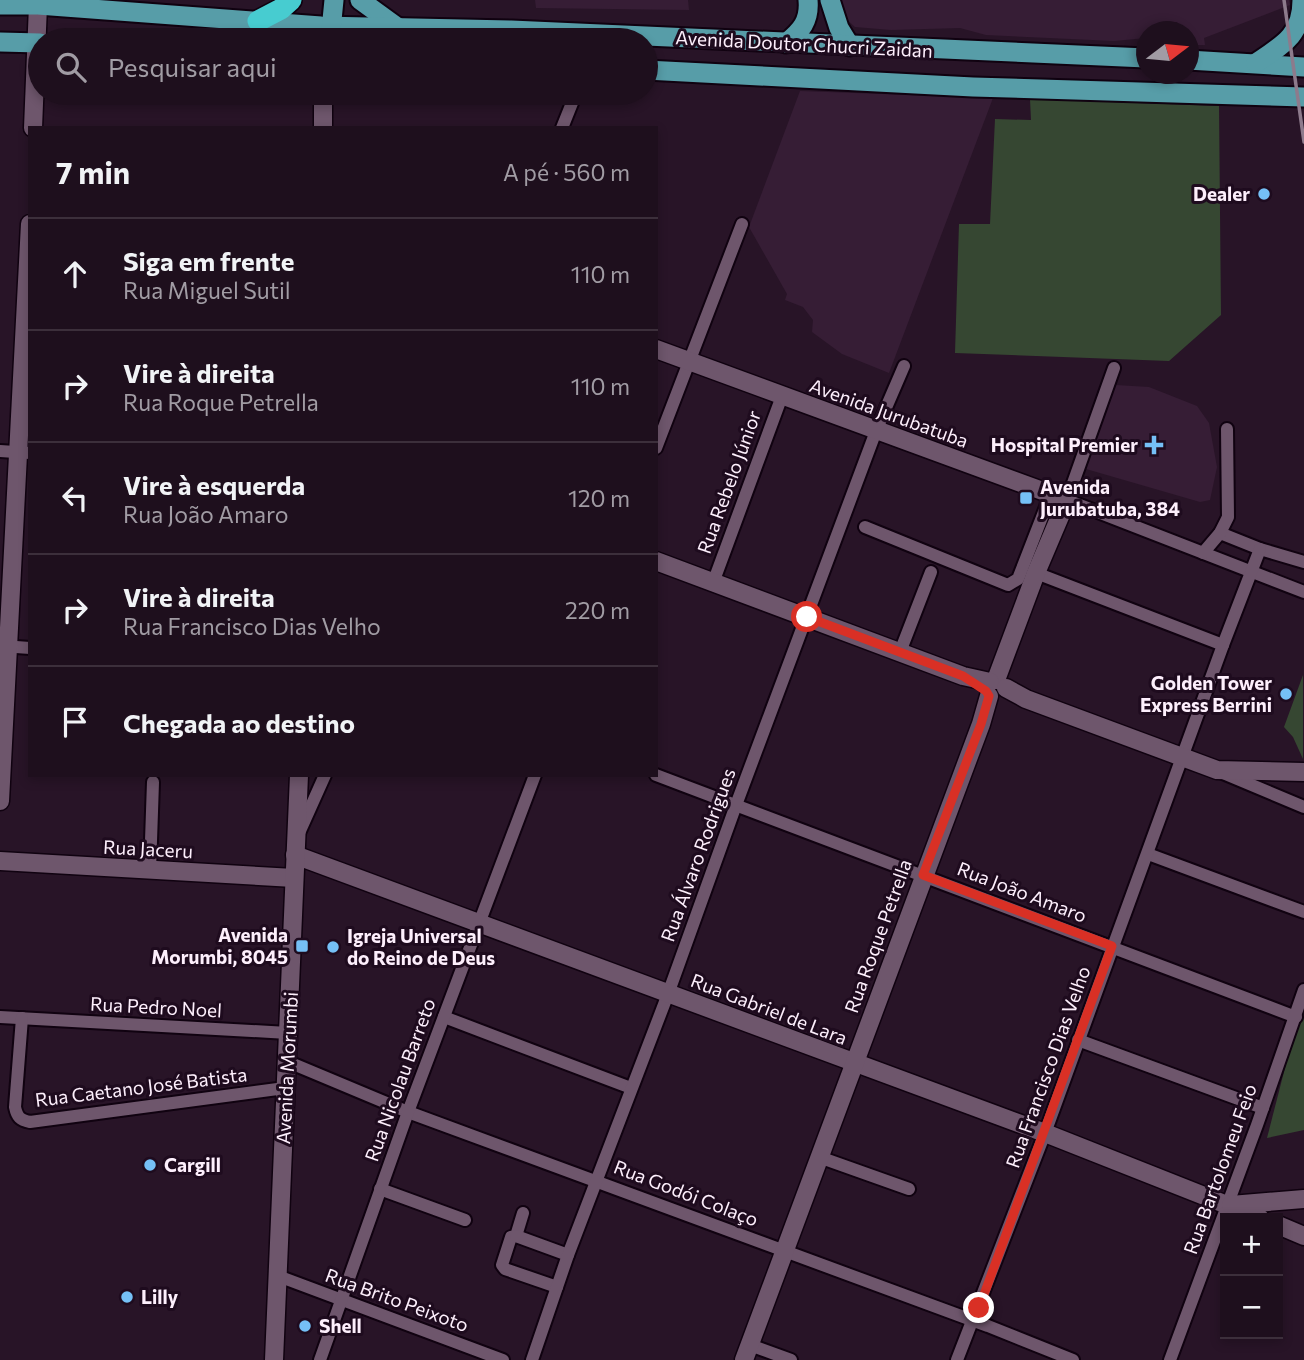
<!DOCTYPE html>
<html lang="pt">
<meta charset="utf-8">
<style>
body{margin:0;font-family:Commissioner,sans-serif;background:#261826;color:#f1f3f6}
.controls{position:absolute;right:21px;bottom:21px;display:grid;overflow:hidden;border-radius:0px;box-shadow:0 4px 10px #0003}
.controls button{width:63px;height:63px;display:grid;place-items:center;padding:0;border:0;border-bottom:2px solid #3c2f3b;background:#1e0f1d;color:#f1f3f6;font:35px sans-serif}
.compass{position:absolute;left:1136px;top:21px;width:63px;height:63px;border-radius:50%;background:#1e0f1d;box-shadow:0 4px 10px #0003;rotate:74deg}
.stop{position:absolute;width:21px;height:21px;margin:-16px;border:5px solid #d93025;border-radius:50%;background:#fff}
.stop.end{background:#d93025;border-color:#fff;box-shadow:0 2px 7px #0008}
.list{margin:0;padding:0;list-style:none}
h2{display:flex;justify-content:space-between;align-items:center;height:91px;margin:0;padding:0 28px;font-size:30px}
h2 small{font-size:23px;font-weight:400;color:#a19ca4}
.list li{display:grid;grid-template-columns:46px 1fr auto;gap:21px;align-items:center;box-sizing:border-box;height:112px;padding:0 28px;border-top:2px solid #3c2f3b}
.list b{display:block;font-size:26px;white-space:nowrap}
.list p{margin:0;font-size:23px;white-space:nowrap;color:#a19ca4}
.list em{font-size:23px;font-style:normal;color:#a19ca4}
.icon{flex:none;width:38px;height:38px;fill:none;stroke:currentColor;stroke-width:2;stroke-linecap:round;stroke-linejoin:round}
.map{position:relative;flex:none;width:1304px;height:1360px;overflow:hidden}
.search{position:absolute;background:#1e0f1d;box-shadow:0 4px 10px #0003;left:28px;top:28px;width:630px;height:77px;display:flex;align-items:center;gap:18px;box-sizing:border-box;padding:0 24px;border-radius:38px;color:#a19ca4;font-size:26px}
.panel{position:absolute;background:#1e0f1d;box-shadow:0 4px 10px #0003;left:28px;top:126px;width:630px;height:651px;border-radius:0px}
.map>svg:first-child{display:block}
.built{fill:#361d35}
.green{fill:#364732}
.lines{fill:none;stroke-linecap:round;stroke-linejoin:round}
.street-casing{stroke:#100210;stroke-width:16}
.secondary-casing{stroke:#100210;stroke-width:21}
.primary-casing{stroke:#100210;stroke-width:23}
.highway-casing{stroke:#100210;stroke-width:24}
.street{stroke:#6e566c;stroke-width:12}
.secondary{stroke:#6e566c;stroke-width:18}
.primary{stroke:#579da8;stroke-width:19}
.highway{stroke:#47ccd0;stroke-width:21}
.rail{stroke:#8d7b8c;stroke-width:3.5}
.route{stroke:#d93025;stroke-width:9}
.poi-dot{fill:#75c0f6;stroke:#1e0b1e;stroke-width:2.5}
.labels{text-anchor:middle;stroke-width:6;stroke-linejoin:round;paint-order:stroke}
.street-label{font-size:19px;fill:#fdeffc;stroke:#1e0b1e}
.poi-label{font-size:19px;font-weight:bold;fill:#fdeffc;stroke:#1e0b1e;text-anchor:start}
</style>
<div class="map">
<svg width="1304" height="1360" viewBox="0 0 1304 1360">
<rect width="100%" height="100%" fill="#281427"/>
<g class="built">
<polygon points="535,0 688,0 689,10 536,8"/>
<polygon points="839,0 1289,0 1290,5 1204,38 1205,45 1189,45 1188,32 1179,31 1177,22 1162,24 1162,31 1146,32 1146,38 1114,41 986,35 960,28 891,30 855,27 844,17"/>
<polygon points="800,91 993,98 889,373 842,354 812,332 813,320 803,307 785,300 787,294 749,227"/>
<polygon points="1116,385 1149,387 1197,406 1209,423 1217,467 1210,500 1200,502 1086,469"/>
</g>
<g class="green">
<polygon points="1030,99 1219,106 1221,315 1169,361 955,353 959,224 990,224 995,119 1031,120"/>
<polygon points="1303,675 1303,759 1293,737 1284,727"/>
<polygon points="1304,1012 1304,1130 1267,1138 1286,1064"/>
</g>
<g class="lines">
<g class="street-casing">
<g id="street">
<polyline points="562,128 576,93"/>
<polyline points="1114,368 1067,500 1304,592"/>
<polyline points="656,448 742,224"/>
<polyline points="0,451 30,453"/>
<polyline points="865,527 1008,585 1018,579 1051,494"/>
<polyline points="1220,533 1260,549 1304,562"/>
<polyline points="1203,553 1220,533 1228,517 1227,429"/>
<polyline points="1036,573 1223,645"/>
<polyline points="713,583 782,396"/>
<polyline points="2,646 30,648"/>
<polyline points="900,652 931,572"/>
<polyline points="1223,773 1304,807"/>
<polyline points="656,775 1296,1017"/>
<polyline points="299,833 325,775"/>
<polyline points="1148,854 1304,912"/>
<polyline points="150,870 153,782"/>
<polyline points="0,1017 288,1033"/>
<polyline points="444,1017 631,1088"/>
<path d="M22 1018 15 1107C17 1117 20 1120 30 1122L285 1088"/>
<polyline points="1078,1040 1263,1108"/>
<polyline points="286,1061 408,1112 988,1326 1073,1360"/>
<polyline points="819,1157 909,1189"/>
<polyline points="380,1189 465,1220"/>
<polyline points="523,1213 516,1236 511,1237 502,1265 505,1269 557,1287"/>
<polyline points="516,1236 568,1255"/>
<polyline points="278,1276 503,1360"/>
<polyline points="750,1345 791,1360"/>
<polyline points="320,1360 408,1112 535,775"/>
<polyline points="532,1360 568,1255 668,994 736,805 876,431 904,366"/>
<polyline points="957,1360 1045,1133 1223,645 1260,549"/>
<polyline points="1170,1360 1257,1125 1304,990"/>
</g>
</g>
<g class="secondary-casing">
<g id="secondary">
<polyline points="33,128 38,5"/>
<polyline points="323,128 323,93"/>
<polyline points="656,349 1067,500 1036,573 996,680"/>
<polyline points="656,561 963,676 990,682"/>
<polyline points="1006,688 1026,699 1217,770 1304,772"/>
<polyline points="0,801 30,224"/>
<polyline points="295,855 1045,1133 1260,1218"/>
<polyline points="0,861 294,878"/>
<polyline points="1231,1205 1304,1199"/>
<polyline points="1278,1225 1304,1236"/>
<polyline points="274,1360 299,775"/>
<polyline points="744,1360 981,724 989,696"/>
</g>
</g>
<g class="primary-casing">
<g id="primary">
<polyline points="360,0 397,27"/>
<polyline points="830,0 839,28 850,46"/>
<polyline points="0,5 38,5 321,26 511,30 1146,58"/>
<polyline points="330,40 334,0"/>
<polyline points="0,42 40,43"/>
<path d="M786 43C801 31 810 21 808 0"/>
<polyline points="1188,60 1304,67"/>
<path d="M1256 63C1283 45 1302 35 1302 0"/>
<polyline points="646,70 973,87 1304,97"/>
</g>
</g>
<g class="highway-casing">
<polyline id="highway" points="258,21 281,9 291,0"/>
</g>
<use href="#street" class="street"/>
<use href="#secondary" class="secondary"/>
<use href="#primary" class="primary"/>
<use href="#highway" class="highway"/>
<polyline class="rail" points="1284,0 1304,142"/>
</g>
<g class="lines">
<polyline class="route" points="807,617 963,676 986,691 989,696 981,724 923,875 1112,946 979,1308"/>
</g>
<g class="poi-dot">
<circle cx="1264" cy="194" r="7"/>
<path d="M1150.5 434.5h7v7h7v7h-7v7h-7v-7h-7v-7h7z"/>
<rect x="1019" y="491" width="14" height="14" rx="3.5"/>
<circle cx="1286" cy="694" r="7"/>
<rect x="295" y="939" width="14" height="14" rx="3.5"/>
<circle cx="333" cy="947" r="7"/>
<circle cx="150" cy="1165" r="7"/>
<circle cx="127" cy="1297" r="7"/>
<circle cx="305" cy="1326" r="7"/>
</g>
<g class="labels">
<g class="street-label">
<text transform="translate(804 44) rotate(3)" y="7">Avenida Doutor Chucri Zaidan</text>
<text transform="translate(889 413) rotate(20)" y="7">Avenida Jurubatuba</text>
<text transform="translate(729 482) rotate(-70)" y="7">Rua Rebelo Júnior</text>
<text transform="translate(148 849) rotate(3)" y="7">Rua Jaceru</text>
<text transform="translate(698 855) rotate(-70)" y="7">Rua Álvaro Rodrigues</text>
<text transform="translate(1022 892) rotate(21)" y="7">Rua João Amaro</text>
<text transform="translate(878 936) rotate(-70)" y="7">Rua Roque Petrella</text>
<text transform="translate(156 1007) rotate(3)" y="7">Rua Pedro Noel</text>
<text transform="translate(769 1009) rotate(21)" y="7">Rua Gabriel de Lara</text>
<text transform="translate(1048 1067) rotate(-70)" y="7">Rua Francisco Dias Velho</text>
<text transform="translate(287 1068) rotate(-87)" y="7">Avenida Morumbi</text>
<text transform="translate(400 1080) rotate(-70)" y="7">Rua Nicolau Barreto</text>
<text transform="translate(141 1087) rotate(-7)" y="7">Rua Caetano José Batista</text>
<text transform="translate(1220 1169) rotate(-70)" y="7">Rua Bartolomeu Feio</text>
<text transform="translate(686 1193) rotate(21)" y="7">Rua Godói Colaço</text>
<text transform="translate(397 1300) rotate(20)" y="7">Rua Brito Peixoto</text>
</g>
<g class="poi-label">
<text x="1250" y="201" text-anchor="end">Dealer</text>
<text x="1138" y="452" text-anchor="end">Hospital Premier</text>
<text x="1040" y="494">Avenida<tspan x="1040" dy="22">Jurubatuba, 384</tspan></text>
<text x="1272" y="690" text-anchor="end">Golden Tower<tspan x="1272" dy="22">Express Berrini</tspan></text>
<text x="288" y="942" text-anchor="end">Avenida<tspan x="288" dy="22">Morumbi, 8045</tspan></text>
<text x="347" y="943">Igreja Universal<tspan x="347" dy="22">do Reino de Deus</tspan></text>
<text x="164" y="1172">Cargill</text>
<text x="141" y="1304">Lilly</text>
<text x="319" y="1333">Shell</text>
</g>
</g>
</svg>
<div class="controls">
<button>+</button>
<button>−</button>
</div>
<svg class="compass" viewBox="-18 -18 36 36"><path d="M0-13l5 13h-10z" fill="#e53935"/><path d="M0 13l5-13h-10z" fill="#a19ca4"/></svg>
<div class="stop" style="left:807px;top:617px"></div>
<div class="stop end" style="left:979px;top:1308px"></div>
<div class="search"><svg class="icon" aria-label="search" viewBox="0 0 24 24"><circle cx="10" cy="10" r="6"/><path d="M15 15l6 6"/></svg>Pesquisar aqui</div>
<section class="panel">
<h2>7 min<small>A pé · 560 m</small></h2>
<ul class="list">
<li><svg class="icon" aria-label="ahead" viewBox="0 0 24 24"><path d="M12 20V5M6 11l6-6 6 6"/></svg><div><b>Siga em frente</b><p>Rua Miguel Sutil</p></div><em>110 m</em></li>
<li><svg class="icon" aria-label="right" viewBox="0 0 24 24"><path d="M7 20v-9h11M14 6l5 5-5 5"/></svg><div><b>Vire à direita</b><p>Rua Roque Petrella</p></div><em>110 m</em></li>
<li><svg class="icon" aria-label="left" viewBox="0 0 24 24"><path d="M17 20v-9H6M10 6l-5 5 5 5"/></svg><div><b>Vire à esquerda</b><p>Rua João Amaro</p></div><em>120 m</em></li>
<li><svg class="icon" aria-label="right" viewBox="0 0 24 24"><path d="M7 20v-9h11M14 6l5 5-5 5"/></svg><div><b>Vire à direita</b><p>Rua Francisco Dias Velho</p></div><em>220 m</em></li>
<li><svg class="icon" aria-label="arrive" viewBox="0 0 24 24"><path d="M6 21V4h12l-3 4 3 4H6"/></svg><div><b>Chegada ao destino</b></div></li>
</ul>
</section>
</div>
